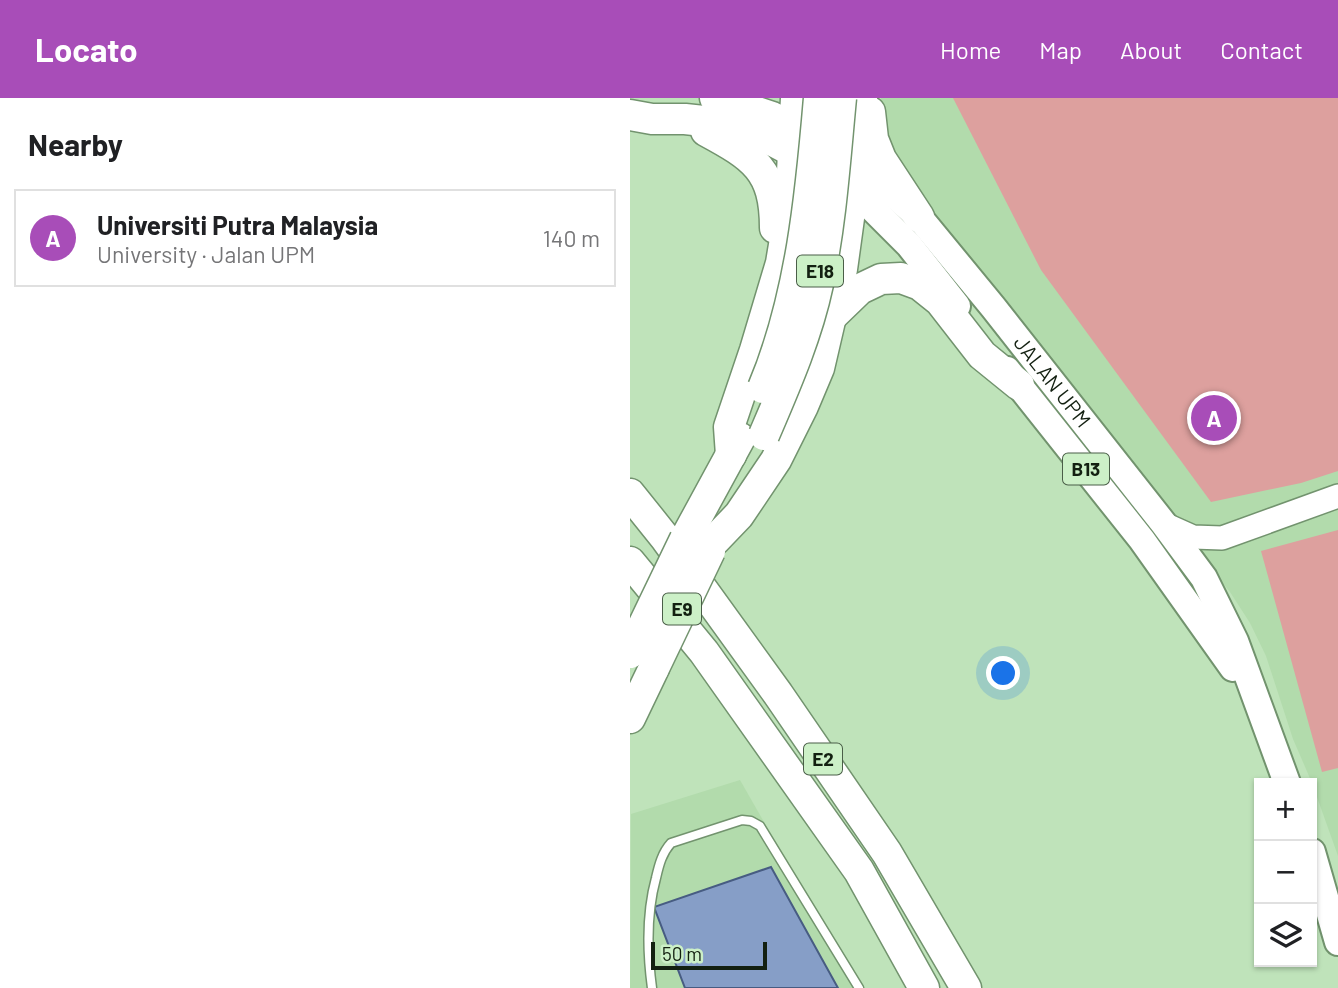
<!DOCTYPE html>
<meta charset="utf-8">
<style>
body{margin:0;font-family:Barlow,sans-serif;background:#f6f6f6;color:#202124}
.controls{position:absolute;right:21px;bottom:21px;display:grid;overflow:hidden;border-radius:0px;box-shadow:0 2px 5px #0004}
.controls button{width:63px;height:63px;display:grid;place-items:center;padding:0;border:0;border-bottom:2px solid #e0e0e0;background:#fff;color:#202124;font:35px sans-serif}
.scale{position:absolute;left:21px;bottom:18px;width:116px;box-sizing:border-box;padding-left:7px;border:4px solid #132011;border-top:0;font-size:19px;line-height:24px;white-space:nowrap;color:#132011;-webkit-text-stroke:5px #ccf0c7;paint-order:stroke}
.you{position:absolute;left:374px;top:576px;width:24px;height:24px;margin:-18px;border:5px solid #fff;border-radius:50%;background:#1a73e8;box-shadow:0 0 0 10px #1a73e833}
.badge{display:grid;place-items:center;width:46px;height:46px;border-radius:50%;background:#a84db8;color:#fff;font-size:23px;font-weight:700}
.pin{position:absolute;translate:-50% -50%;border:4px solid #fff;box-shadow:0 2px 7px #0006}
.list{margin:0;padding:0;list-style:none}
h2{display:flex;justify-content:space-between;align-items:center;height:91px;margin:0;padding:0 28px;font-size:30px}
h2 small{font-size:23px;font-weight:400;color:#757577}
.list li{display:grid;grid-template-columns:46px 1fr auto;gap:21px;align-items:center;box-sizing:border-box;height:98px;margin:0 14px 14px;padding:0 14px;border:2px solid #e0e0e0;border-radius:0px}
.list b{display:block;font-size:26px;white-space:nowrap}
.list p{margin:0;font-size:23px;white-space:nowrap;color:#757577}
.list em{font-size:23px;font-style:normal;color:#757577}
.icon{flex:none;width:38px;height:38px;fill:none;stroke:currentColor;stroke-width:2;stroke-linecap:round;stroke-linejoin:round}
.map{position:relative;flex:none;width:708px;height:890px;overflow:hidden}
header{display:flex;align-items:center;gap:42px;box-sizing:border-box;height:98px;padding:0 35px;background:#a84db8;color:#fff}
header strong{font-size:33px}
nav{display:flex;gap:38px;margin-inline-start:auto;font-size:24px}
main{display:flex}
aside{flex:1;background:#fff}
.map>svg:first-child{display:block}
.built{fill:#b2dbac}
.green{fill:#dda09e}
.building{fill:#869ec7;stroke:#475c82;stroke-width:2}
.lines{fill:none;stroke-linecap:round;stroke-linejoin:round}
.service-casing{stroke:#72936e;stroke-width:11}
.secondary-casing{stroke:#72936e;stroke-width:26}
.primary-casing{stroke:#72936e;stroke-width:30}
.motorway-casing{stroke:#72936e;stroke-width:33}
.service{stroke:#fff;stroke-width:8}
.secondary{stroke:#fff;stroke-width:23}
.primary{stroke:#fff;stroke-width:26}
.motorway{stroke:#fff;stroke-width:30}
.motorway-bridge-casing{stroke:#72936e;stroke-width:33;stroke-linecap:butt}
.motorway-bridge{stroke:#fff;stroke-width:30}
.labels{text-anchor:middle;stroke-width:5;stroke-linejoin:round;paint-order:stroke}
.shield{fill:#ccf0c7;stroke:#4a5e48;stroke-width:2}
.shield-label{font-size:19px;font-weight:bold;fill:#132011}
.street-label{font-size:21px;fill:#132011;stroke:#ccf0c7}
</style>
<header>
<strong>Locato</strong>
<nav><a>Home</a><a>Map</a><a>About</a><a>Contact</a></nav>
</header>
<main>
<aside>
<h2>Nearby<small></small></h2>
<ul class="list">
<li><span class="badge">A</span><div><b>Universiti Putra Malaysia</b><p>University · Jalan UPM</p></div><em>140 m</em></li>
</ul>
</aside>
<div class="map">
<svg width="708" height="890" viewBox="0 0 708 890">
<rect width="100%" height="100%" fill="#bfe3ba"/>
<g class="built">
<polygon points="251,0 708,0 708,758 682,685 663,641 636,558 620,525 600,494 404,249 293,102 272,76 249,28"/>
<polygon points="110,682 229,890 0,890 1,716"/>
</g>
<g class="green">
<polygon points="323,0 708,0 708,373 671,385 581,404 411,172"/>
<polygon points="708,432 708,670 692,674 631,453"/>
</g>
<polygon class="building" points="141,769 208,890 55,890 24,809"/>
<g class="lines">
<g class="service-casing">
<path id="service" d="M22 890C17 853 16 816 26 780 29 767 32 755 41 745L112 722 121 723 130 728 229 890"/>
</g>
<g class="secondary-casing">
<polyline id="secondary" points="534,426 563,439 592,440 708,398"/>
</g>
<g class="primary-casing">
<g id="primary">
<path id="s1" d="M226 63 289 119 363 209 534 426 574 480 605 543 657 685"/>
<polyline points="223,91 279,147 327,208"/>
<polyline points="377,272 512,442 603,570"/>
<polyline points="682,754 708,844"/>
</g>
</g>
<g class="motorway-casing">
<g id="motorway">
<polyline points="85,0 142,19 180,37"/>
<polyline points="240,14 243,41 251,61 289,119"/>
<polyline points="0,17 22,21 55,21 92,25 137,40 177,61"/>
<path d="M76 33C124 59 145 72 145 130"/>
<polyline points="201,219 230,191 251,181 271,180 290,187 310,203 352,257 389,287"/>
<polyline points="101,357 99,329 125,252 151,165 160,111 166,0"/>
<polyline points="0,396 36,441 148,596 257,755 336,890"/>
<polyline points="55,441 110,340"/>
<polyline points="85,442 109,417 146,362 173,308 189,270 212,171 223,91 232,0"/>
<polyline points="0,464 74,554 229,773 294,890"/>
<polyline points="0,620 24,570"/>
</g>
</g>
<use href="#service" class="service"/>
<use href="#secondary" class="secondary"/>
<use href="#primary" class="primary"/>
<use href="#motorway" class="motorway"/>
<g class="motorway-bridge-casing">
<g id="motorway-bridge">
<path d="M133 290C171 200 181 95 189 0"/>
<path d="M134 337C155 288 177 238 188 186 201 125 205 62 211 0"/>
<polyline points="0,555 55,441"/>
<polyline points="24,570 80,453"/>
</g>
</g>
<use href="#motorway-bridge" class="motorway-bridge"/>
</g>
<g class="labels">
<g class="shield">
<rect x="167" y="157.5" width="46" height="31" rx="5"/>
<rect x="433" y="355.5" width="46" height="31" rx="5"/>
<rect x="33" y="495.5" width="38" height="31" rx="5"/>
<rect x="174" y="645.5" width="38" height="31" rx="5"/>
</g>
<g class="shield-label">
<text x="190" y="180">E18</text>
<text x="456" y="378">B13</text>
<text x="52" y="518">E9</text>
<text x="193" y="668">E2</text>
</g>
<g class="street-label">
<text dy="7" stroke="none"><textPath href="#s1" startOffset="296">JALAN UPM</textPath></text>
</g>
</g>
</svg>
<div class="controls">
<button>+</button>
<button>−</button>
<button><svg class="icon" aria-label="layers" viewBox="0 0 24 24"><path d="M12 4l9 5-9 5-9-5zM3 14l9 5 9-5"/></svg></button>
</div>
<div class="scale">50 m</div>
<div class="you"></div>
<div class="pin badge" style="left:584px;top:320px">A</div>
</div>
</main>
